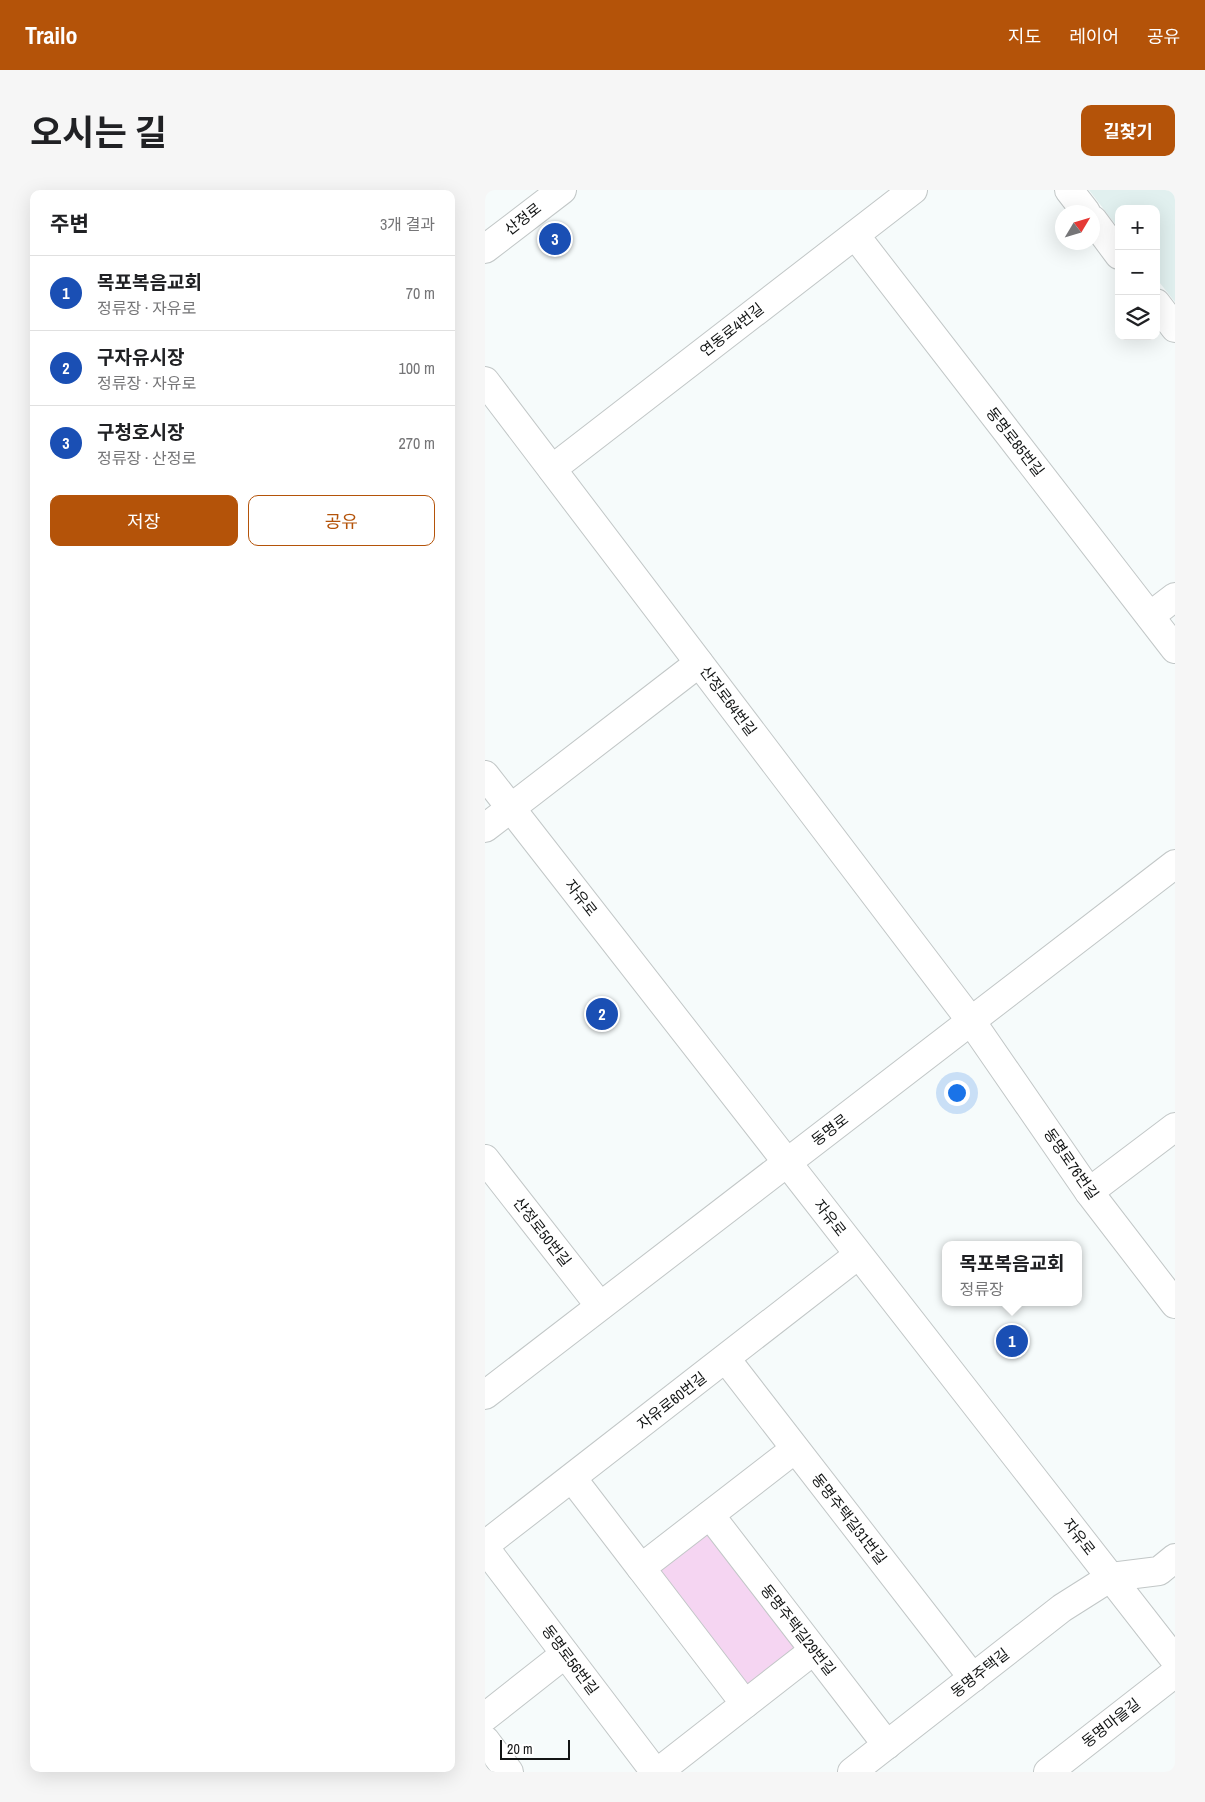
<!DOCTYPE html>
<html lang="ko">
<meta charset="utf-8">
<style>
body{margin:0;font-family:"Archivo Narrow","Noto Sans KR",sans-serif;background:#f6f6f6;color:#202124}
.controls{position:absolute;right:15px;top:15px;display:grid;overflow:hidden;border-radius:10px;box-shadow:0 5px 20px #0002}
.controls button{width:45px;height:45px;display:grid;place-items:center;padding:0;border:0;border-bottom:1px solid #e0e0e0;background:#fff;color:#202124;font:25px sans-serif}
.compass{position:absolute;left:570px;top:15px;width:45px;height:45px;border-radius:50%;background:#fff;box-shadow:0 5px 20px #0002;rotate:52deg}
.scale{position:absolute;left:15px;bottom:12px;width:70px;box-sizing:border-box;padding-left:5px;border:2px solid #131515;border-top:0;font-size:14px;line-height:18px;white-space:nowrap;color:#131515;-webkit-text-stroke:4px #fff;paint-order:stroke}
.you{position:absolute;left:471px;top:902px;width:18px;height:18px;margin:-12px;border:4px solid #fff;border-radius:50%;background:#1a73e8;box-shadow:0 0 0 8px #1a73e833}
.badge{display:grid;place-items:center;width:32px;height:32px;border-radius:50%;background:#b45309;color:#fff;font-size:16px;font-weight:700}
.pin{position:absolute;translate:-50% -50%;border:2px solid #fff;box-shadow:0 1px 5px #0006}
.popup{position:absolute;left:457px;top:1051px;width:140px;height:65px;box-sizing:border-box;display:grid;place-content:center;border-radius:10px;background:#fff;filter:drop-shadow(0 1px 4px #0005);font-size:16px;white-space:nowrap;color:#757577}
.popup b{font-size:19px;color:#202124}
.popup::after{content:'';position:absolute;left:50%;top:100%;margin-left:-10px;border:10px solid transparent;border-top-color:#fff}
.list{margin:0;padding:0;list-style:none}
h2{display:flex;justify-content:space-between;align-items:center;height:65px;margin:0;padding:0 20px;font-size:21px}
h2 small{font-size:16px;font-weight:400;color:#757577}
.list li{display:grid;grid-template-columns:32px 1fr auto;gap:15px;align-items:center;box-sizing:border-box;height:75px;padding:0 20px;border-top:1px solid #e0e0e0}
.list b{display:block;font-size:19px;white-space:nowrap}
.list p{margin:0;font-size:16px;white-space:nowrap;color:#757577}
.list em{font-size:16px;font-style:normal;color:#757577}
.actions{display:flex;gap:10px;padding:15px 20px}
.actions a{flex:1;padding:11px 0;border:1px solid #b45309;border-radius:10px;text-align:center;font-size:18px;color:#b45309}
.actions .main{background:#b45309;color:#fff}
.icon{flex:none;width:28px;height:28px;fill:none;stroke:currentColor;stroke-width:2;stroke-linecap:round;stroke-linejoin:round}
.map{position:relative;flex:none;width:690px;height:1582px;overflow:hidden;border-radius:10px}
header{display:flex;align-items:center;gap:30px;box-sizing:border-box;height:70px;padding:0 25px;background:#b45309;color:#fff}
header strong{font-size:24px}
nav{display:flex;gap:28px;margin-inline-start:auto;font-size:18px}
.intro{display:flex;align-items:center;justify-content:space-between;box-sizing:border-box;height:120px;padding:0 30px}
h1{margin:0;font-size:35px}
.button{padding:12px 22px;border-radius:10px;background:#b45309;color:#fff;font-size:18px;font-weight:700}
main{display:flex;gap:30px;padding:0 30px}
aside{flex:1;background:#fff;border-radius:10px;box-shadow:0 5px 20px #0002}
.map>svg:first-child{display:block}
.built{fill:#e1f0ef}
.green{fill:#f5d5f2}
.lines{fill:none;stroke-linecap:round;stroke-linejoin:round}
.minor-casing{stroke:#c2c7c7;stroke-width:30}
.minor{stroke:#fff;stroke-width:28}
.labels{text-anchor:middle;stroke-width:4;stroke-linejoin:round;paint-order:stroke}
.street-label{font-size:15px;fill:#131515;stroke:#fff}
</style>
<header>
<strong>Trailo</strong>
<nav><a>지도</a><a>레이어</a><a>공유</a></nav>
</header>
<div class="intro"><h1>오시는 길</h1><a class="button">길찾기</a></div>
<main>
<aside>
<h2>주변<small>3개 결과</small></h2>
<ul class="list">
<li><span class="badge" style="background:#1a4fb4">1</span><div><b>목포복음교회</b><p>정류장 · 자유로</p></div><em>70 m</em></li>
<li><span class="badge" style="background:#1a4fb4">2</span><div><b>구자유시장</b><p>정류장 · 자유로</p></div><em>100 m</em></li>
<li><span class="badge" style="background:#1a4fb4">3</span><div><b>구청호시장</b><p>정류장 · 산정로</p></div><em>270 m</em></li>
</ul>
<div class="actions"><a class="main">저장</a><a>공유</a></div>
</aside>
<div class="map">
<svg width="690" height="1582" viewBox="0 0 690 1582">
<rect width="100%" height="100%" fill="#f6fbfb"/>
<polygon class="built" points="604,0 690,0 690,112 671,88 671,19 634,19 634,39"/>
<polygon class="green" points="219,1339 314,1462 261,1503 166,1380"/>
<g class="lines">
<g class="minor-casing">
<g id="minor">
<polyline points="584,0 601,22"/>
<polyline points="608,30 634,65"/>
<polyline points="370,45 690,459"/>
<polyline points="0,59 77,0"/>
<polyline points="671,113 690,138"/>
<polyline points="0,191 486,831 604,1002 690,1114"/>
<polyline points="67,279 428,0"/>
<polyline points="665,426 690,407"/>
<polyline points="0,585 690,1470"/>
<polyline points="0,638 214,473"/>
<polyline points="0,969 115,1116"/>
<polyline points="604,1002 690,937"/>
<polyline points="241,1169 488,1488"/>
<polyline points="0,1205 690,674"/>
<polyline points="87,1288 156,1378"/>
<polyline points="225,1325 402,1555"/>
<polyline points="0,1355 373,1065"/>
<polyline points="0,1358 170,1582"/>
<polyline points="260,1514 328,1461"/>
<polyline points="0,1527 80,1464"/>
<polyline points="0,1550 24,1582"/>
<polyline points="173,1582 260,1514 156,1378 310,1259"/>
<polyline points="367,1582 577,1418 626,1387 674,1381 690,1368"/>
<polyline points="563,1582 690,1483"/>
</g>
</g>
<use href="#minor" class="minor"/>
</g>
<g class="labels">
<g class="street-label">
<text transform="translate(38 29) rotate(-38)" y="5">산정로</text>
<text transform="translate(247 140) rotate(-38)" y="5">연동로4번길</text>
<text transform="translate(530 252) rotate(52)" y="5">동명로85번길</text>
<text transform="translate(243 511) rotate(53)" y="5">산정로64번길</text>
<text transform="translate(96 708) rotate(52)" y="5">자유로</text>
<text transform="translate(345 940) rotate(-37)" y="5">동명로</text>
<text transform="translate(586 974) rotate(55)" y="5">동명로76번길</text>
<text transform="translate(345 1028) rotate(52)" y="5">자유로</text>
<text transform="translate(57 1042) rotate(52)" y="5">산정로50번길</text>
<text transform="translate(187 1211) rotate(-38)" y="5">자유로60번길</text>
<text transform="translate(364 1329) rotate(52)" y="5">동명주택길31번길</text>
<text transform="translate(594 1347) rotate(52)" y="5">자유로</text>
<text transform="translate(313 1440) rotate(52)" y="5">동명주택길29번길</text>
<text transform="translate(85 1470) rotate(53)" y="5">동명로56번길</text>
<text transform="translate(495 1483) rotate(-38)" y="5">동명주택길</text>
<text transform="translate(626 1533) rotate(-38)" y="5">동명마을길</text>
</g>
</g>
</svg>
<div class="controls">
<button>+</button>
<button>−</button>
<button><svg class="icon" aria-label="layers" viewBox="0 0 24 24"><path d="M12 4l9 5-9 5-9-5zM3 14l9 5 9-5"/></svg></button>
</div>
<svg class="compass" viewBox="-18 -18 36 36"><path d="M0-13l5 13h-10z" fill="#e53935"/><path d="M0 13l5-13h-10z" fill="#757577"/></svg>
<div class="scale">20 m</div>
<div class="you"></div>
<div class="pin badge" style="left:527px;top:1151px;background:#1a4fb4">1</div>
<div class="popup"><b>목포복음교회</b>정류장</div>
<div class="pin badge" style="left:117px;top:824px;background:#1a4fb4">2</div>
<div class="pin badge" style="left:70px;top:49px;background:#1a4fb4">3</div>
</div>
</main>
